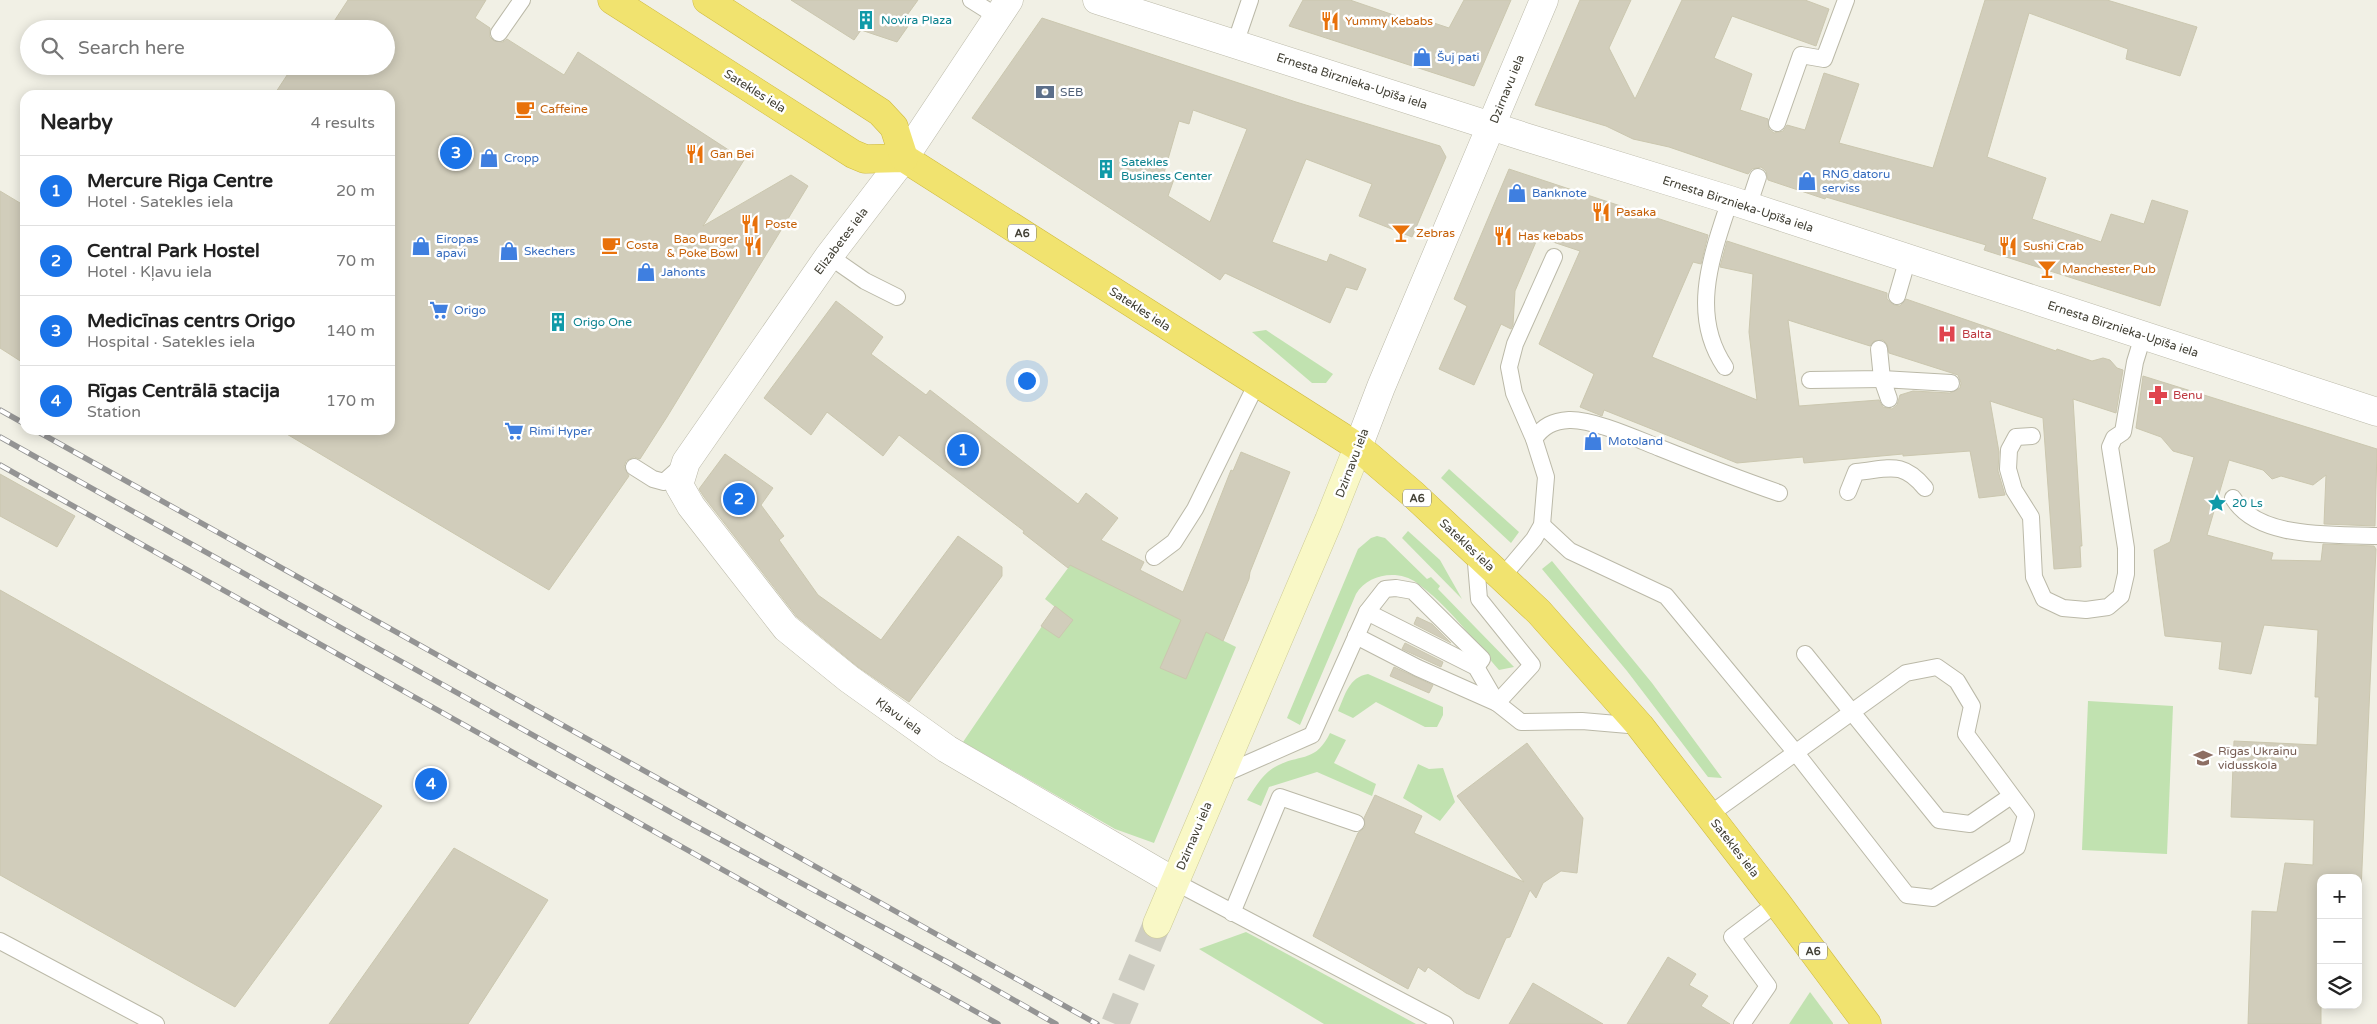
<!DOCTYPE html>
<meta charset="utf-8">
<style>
body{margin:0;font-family:"Varela Round",sans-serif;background:#f2f2f2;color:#222}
.controls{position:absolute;right:15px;bottom:15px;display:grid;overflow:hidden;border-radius:10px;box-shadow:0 2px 12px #0003}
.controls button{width:45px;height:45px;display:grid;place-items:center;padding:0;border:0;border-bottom:1px solid #e0e0e0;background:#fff;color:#222;font:25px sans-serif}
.you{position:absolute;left:1026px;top:380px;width:18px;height:18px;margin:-12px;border:4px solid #fff;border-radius:50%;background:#1a73e8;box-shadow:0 0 0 8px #1a73e833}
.badge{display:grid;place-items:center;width:32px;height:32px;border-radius:50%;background:#1a73e8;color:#fff;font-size:16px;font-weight:700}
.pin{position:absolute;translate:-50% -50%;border:2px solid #fff;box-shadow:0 1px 5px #0006}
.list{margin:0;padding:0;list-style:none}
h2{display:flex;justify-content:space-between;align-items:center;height:65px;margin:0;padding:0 20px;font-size:21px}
h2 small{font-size:16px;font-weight:400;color:#767676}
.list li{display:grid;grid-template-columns:32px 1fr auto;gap:15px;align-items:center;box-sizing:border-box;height:70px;padding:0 20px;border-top:1px solid #e0e0e0}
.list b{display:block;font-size:19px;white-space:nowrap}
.list p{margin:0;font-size:16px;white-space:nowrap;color:#767676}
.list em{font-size:16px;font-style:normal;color:#767676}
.icon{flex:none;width:28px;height:28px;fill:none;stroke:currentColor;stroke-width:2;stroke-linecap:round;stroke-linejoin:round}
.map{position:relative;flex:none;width:2377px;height:1024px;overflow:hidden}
.search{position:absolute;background:#fff;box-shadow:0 2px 12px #0003;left:20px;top:20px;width:375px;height:55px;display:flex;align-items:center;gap:12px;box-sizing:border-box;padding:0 18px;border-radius:28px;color:#767676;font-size:19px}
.panel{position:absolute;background:#fff;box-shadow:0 2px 12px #0003;left:20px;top:90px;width:375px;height:345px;border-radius:15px}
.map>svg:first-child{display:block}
.green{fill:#c1e2b0}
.building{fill:#d1cdbb;stroke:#cbc7af;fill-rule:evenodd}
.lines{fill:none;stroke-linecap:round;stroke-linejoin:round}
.secondary-tunnel{stroke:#cecdc2;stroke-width:28;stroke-dasharray:28 14;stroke-linecap:butt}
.lane-casing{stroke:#bbb9a8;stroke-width:18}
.street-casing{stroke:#bbb9a8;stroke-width:29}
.secondary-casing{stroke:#cdcb97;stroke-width:29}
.highway-casing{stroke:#cfba40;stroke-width:29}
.lane{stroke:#fff;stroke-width:16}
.street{stroke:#fff;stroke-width:28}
.secondary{stroke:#f9f8c6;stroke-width:28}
.highway{stroke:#f1e36f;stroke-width:28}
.rail-casing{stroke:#949494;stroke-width:5.5}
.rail{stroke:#fff;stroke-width:4;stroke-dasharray:11;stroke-linecap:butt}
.labels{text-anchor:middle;stroke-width:5;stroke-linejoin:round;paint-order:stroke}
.shield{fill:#fff;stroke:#7b7972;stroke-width:1}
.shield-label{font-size:11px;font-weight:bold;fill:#424035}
.culture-label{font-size:12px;fill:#0d838f;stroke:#fff;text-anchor:start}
.food-label{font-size:12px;fill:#c56008;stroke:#fff;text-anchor:start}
.shop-label{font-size:12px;fill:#366cbe;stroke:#fff;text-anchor:start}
.street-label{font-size:12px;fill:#424035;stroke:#fff}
.service-label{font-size:12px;fill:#4e5e75;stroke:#fff;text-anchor:start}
.health-label{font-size:12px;fill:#be3a42;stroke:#fff;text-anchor:start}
.education-label{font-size:12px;fill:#785e54;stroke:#fff;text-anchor:start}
</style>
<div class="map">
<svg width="2377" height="1024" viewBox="0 0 2377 1024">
<rect width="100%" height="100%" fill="#f1f0e5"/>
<g class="green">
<polygon points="1266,330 1333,374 1326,383 1312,383 1252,332"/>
<polygon points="1449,469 1519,532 1511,543 1441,478"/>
<polygon points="1408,531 1440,560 1462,599 1402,538"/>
<path d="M1377 536 1385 538 1427 579 1431 577 1440 586 1438 589 1514 667 1499 670C1474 641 1449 606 1417 583 1398 569 1368 574 1356 594L1300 725 1287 718 1358 549 1371 538Z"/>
<polygon points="1552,561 1652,683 1722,778 1708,777 1627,671 1542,569"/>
<polygon points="1071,564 1236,647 1154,843 1115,829 963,742 1055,607 1045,599"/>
<path d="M1368 674 1443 707V715L1437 727H1425L1376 702 1353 718 1338 711C1345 695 1349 677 1368 674Z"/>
<polygon points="2088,701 2173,706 2167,854 2082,850"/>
<path d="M1330 733 1346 740 1334 763 1376 784 1372 796 1317 772 1269 787 1261 806 1247 800C1254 789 1263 773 1275 767 1299 753 1315 764 1330 733Z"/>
<polygon points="1418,764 1429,769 1443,768 1455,802 1440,821 1403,798"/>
<polygon points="1246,932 1263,941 1416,1024 1324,1024 1199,949"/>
<polygon points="1810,992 1833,1023 1833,1024 1789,1024"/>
</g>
<g class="building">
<polygon points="348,0 486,0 475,18 490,28 490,37 494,41 503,42 507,39 564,75 578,52 744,160 703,226 791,175 808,186 667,417 640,459 634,457 626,461 624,467 629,476 549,590 280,430 390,430 390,95 274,95 293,66 386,66 386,29 329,29"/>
<polygon points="791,0 918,0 905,18 911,22 897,42 861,30 854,40"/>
<polygon points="1303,0 1350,0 1417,23 1425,20 1449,28 1464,0 1511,0 1474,86 1289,26"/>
<polygon points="1580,0 1631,0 1609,48 1635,99 1682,0 1805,0 1829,9 1816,46 1732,16 1714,58 1752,74 1740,110 1768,119 1769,129 1774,133 1783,131 1787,125 1805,130 1824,73 1859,84 1839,143 1933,168 1985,0 2107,0 2197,27 2180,76 2126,59 2128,49 2029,13 1987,157 2046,178 2032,219 2101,242 2111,214 2144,224 2152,200 2188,211 2160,306 1984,250 1986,245 1826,197 1825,199 1768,180 1766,171 1761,167 1752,169 1748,174 1669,147 1633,139 1606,126 1535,105"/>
<path d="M1042 18 1296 102 1440 146 1446 157 1412 237 1359 216 1372 184 1306 159 1272 242 1327 262 1330 254 1366 269 1357 290 1346 287 1330 323 1225 273 1220 280 972 118ZM1193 110 1247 129 1210 222 1168 196 1174 179 1164 173 1179 121 1189 124Z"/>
<path d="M1509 169 1708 235 1701 264 1693 262 1652 357 1757 400 1749 332 1753 274 1720 267 1727 241 1887 293V299L1894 305 1900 306 1906 299 2056 351 2057 349 2092 361 2103 358 2110 360 2117 368 2123 370 2116 413 2073 399 2082 546H2080L2081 567 2054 569 2043 418 2027 413 1990 401 1999 452 1998 471 2005 495 1979 498 1970 451 1903 456V454L1804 463 1803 457 1737 463 1604 410 1602 416 1580 407 1594 374 1539 344 1580 251 1538 237 1515 291 1513 325 1511 329 1501 324 1474 385 1439 369 1467 306 1454 299ZM1788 320 1870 346 1874 341 1883 340 1887 344 1889 353 1958 375 1961 383 1960 388 1950 393 1913 391 1900 395 1897 405 1892 409 1883 407 1879 400 1799 406Z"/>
<polygon points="0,191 25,206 25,364 0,348"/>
<polygon points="836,301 883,337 871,354 926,395 930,390 1078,504 1086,493 1118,518 1101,540 1144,562 1140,570 1183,592 1231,470 1233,471 1241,452 1290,472 1250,572 1249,579 1223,641 1206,632 1186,679 1160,668 1181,620 1070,565 1068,568 1023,533 1024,531 899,435 883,456 827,412 811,435 764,398"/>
<polygon points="2143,376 2377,449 2375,526 2324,524 2326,475 2313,485 2281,476 2272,479 2263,470 2229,460 2207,535 2273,553 2271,560 2321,561 2323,544 2374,546 2376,549 2361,891 2358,891 2358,878 2321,878 2321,1024 2248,1024 2252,911 2277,912 2285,863 2313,865 2314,820 2231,817 2234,741 2317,745 2319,697 2315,697 2318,630 2264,625 2251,674 2219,669 2222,642 2165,636 2154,550 2170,542 2194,457 2173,451 2161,437 2136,428"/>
<polygon points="725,454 773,488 761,505 784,536 779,540 818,595 881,640 958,536 1002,567 1002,576 909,702 858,667 797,617 704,497 699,489"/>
<polygon points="0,474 75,516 57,547 0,516"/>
<polygon points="0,590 382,806 235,1007 0,875"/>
<polygon points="1055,606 1073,620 1059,638 1041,626"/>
<polygon points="1417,617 1432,624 1451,643 1414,624"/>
<polygon points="1405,643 1443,662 1441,667 1402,649"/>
<polygon points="1394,667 1433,685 1429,693 1390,676"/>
<polygon points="1527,743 1583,818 1577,873 1561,871 1543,883 1536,898 1530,890 1510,937 1506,938 1479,999 1466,993 1428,967 1425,972 1418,967 1408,989 1313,936 1358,833 1365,827 1364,818 1375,795 1422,816 1414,833 1524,882 1457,796"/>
<polygon points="454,848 548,900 468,1024 329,1024"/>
<polygon points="1668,957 1696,974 1689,985 1708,996 1701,1006 1730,1024 1627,1024"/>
<polygon points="1533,983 1603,1024 1509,1024"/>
</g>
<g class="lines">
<polyline class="secondary-tunnel" points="1115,1024 1157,924"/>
<g class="lane-casing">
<g id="lane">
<polyline points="971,0 998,17"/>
<polyline points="499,33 522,0"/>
<polyline points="1235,44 1250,0"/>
<polyline points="1777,123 1801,55 1824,59 1846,0"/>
<polyline points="1748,207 1758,177"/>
<polyline points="829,256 865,281 897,297"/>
<polyline points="1897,296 1908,258"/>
<path d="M1725 367C1689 314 1712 255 1730 200"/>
<polyline points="1810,380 1882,379 1879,349"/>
<polyline points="1889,399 1882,379 1951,383"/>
<polyline points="2032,436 2016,437 2009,450 2008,469 2014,490 2031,517 2034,577 2044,599 2063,608 2086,610 2108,607 2121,596 2126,574 2126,548 2110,447 2114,438 2123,432 2135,362 2143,336"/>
<path d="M1534 439C1543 426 1553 421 1569 420 1593 419 1637 439 1660 448 1700 464 1739 479 1779 493"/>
<polyline points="634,467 653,479 664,482 683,465"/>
<path d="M1848 492 1856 472C1889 469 1902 460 1925 488"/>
<path d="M2233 498C2258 540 2334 534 2377 536"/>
<polyline points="1542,525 1570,551 1666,596 1796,753 1907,895 1933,898 2017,847 2026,815 1966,734 1972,706 1957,681 1937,667 1906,673 1709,815"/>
<polyline points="1475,551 1479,599 1532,665 1497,703"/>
<polyline points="1154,557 1174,542 1195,509 1257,383"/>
<polyline points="1502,577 1534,539 1542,525 1546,477 1534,439 1514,393 1509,367 1515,344 1554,257"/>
<polyline points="1367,612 1476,667 1497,703"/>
<polyline points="1356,636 1418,668 1497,703 1521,722 1582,721 1640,726"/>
<polyline points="1805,654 1939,820 1970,824 2011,796"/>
<polyline points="1219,776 1312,735 1367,612 1385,589 1396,588 1413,591 1482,659 1476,667"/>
<polyline points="1175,882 1445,1024"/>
<polyline points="1232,913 1280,797 1356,823"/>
<polyline points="0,941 156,1024"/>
<polyline points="1742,1024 1768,986 1732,937 1777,903"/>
</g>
</g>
<g class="street-casing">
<g id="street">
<polyline points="1009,0 904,158 829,256 686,462 679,485 691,506 786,628 849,679 947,749 1175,882"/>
<polyline points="1097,0 1525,137 1730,200 2377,412"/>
<polyline points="1358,447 1381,387 1544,0"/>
</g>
</g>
<g class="secondary-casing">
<polyline id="secondary" points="1157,924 1329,520 1358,447"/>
</g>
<g class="highway-casing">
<g id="highway">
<polyline points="612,0 853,154 865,159 904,158 1358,447 1414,495 1539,612 1640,726 1777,903 1867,1024"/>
<polyline points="707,0 880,112 894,127 904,158"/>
</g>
</g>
<use href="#lane" class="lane"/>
<use href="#street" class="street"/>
<use href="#secondary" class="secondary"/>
<use href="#highway" class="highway"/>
<g class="rail-casing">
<g id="rail">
<polyline points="0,410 25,424"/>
<polyline points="35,430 1097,1024"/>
<polyline points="0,437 690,823 949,963 1056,1024"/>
<polyline points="0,465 998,1024"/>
</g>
</g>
<use href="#rail" class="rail"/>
</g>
<defs>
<g id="building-bare" transform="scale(1.5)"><path d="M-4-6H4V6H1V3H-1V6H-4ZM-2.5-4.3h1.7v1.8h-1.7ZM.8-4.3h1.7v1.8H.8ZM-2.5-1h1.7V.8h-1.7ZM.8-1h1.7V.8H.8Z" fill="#0f9aa8" stroke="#fff" stroke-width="2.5" paint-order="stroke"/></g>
<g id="restaurant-bare" transform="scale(1.5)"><path d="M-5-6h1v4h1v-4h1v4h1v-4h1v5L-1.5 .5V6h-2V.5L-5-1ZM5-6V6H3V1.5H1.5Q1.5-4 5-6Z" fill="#e8710a" stroke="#fff" stroke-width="2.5" paint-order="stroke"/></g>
<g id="shop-bare" transform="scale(1.5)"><path d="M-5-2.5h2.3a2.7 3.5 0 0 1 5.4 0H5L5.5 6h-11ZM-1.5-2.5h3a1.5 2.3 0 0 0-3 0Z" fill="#3f7fe0" stroke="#fff" stroke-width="2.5" paint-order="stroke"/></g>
<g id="bank-bare" transform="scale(1.5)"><path d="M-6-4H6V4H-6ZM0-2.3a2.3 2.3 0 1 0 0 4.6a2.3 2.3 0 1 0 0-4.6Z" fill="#5c6f8a" stroke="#fff" stroke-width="2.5" paint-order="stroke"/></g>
<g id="cafe-bare" transform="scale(1.5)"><path d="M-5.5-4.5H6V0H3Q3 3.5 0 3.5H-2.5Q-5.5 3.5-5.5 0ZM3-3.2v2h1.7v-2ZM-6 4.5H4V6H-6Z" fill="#e8710a" stroke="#fff" stroke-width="2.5" paint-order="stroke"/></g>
<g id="bar-bare" transform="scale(1.5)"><path d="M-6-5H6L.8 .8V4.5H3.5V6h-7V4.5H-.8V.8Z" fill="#e8710a" stroke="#fff" stroke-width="2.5" paint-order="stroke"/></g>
<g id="supermarket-bare" transform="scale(1.5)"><path d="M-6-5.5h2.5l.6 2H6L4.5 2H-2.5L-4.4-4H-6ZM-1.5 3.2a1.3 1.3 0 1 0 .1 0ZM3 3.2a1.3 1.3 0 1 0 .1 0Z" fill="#3f7fe0" stroke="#fff" stroke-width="2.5" paint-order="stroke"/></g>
<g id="hospital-bare" transform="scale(1.5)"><path d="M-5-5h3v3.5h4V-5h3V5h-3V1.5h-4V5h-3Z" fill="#e0444e" stroke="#fff" stroke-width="2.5" paint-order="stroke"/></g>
<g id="pharmacy-bare" transform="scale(1.5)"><path d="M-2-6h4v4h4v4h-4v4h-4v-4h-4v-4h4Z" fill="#e0444e" stroke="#fff" stroke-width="2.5" paint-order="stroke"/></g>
<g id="sight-bare" transform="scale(1.5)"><path d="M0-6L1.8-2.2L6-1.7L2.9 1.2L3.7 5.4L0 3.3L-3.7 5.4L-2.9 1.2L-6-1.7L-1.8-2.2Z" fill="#0f9aa8" stroke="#fff" stroke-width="2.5" paint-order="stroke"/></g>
<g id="school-bare" transform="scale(1.5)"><path d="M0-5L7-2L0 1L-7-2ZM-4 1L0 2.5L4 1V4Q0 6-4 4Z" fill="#8d6e63" stroke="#fff" stroke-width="2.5" paint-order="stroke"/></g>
</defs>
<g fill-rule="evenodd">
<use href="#building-bare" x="866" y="20"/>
<use href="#restaurant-bare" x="1330" y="21"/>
<use href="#shop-bare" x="1422" y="57"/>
<use href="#bank-bare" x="1045" y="92"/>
<use href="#cafe-bare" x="525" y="109"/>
<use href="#restaurant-bare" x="695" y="154"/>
<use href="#shop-bare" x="489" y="158"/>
<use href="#building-bare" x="1106" y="169"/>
<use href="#shop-bare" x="1807" y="181"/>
<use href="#shop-bare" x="1517" y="193"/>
<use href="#restaurant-bare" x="1601" y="212"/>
<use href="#restaurant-bare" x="750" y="224"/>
<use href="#bar-bare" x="1401" y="233"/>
<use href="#restaurant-bare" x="1503" y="236"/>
<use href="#cafe-bare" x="611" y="245"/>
<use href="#shop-bare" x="421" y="246"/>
<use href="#restaurant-bare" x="753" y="246"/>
<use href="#restaurant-bare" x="2008" y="246"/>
<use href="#shop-bare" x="509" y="251"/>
<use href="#bar-bare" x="2047" y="269"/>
<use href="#shop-bare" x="646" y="272"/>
<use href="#supermarket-bare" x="439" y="310"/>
<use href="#building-bare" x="558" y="322"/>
<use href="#hospital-bare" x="1947" y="334"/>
<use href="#pharmacy-bare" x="2158" y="395"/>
<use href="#supermarket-bare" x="514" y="431"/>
<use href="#shop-bare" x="1593" y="441"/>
<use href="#sight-bare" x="2217" y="503"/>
<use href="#school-bare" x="2203" y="758"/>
</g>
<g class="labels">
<g class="shield">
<rect x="1008" y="224.5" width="28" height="17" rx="4"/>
<rect x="1403" y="489.5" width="28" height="17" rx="4"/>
<rect x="1799" y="942.5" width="28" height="17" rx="4"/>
</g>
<g class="shield-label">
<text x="1022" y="237">A6</text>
<text x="1417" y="502">A6</text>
<text x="1813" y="955">A6</text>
</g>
<g class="culture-label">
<text x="881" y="24">Novira Plaza</text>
<text x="1121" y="166">Satekles<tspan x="1121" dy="14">Business Center</tspan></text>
<text x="573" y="326">Origo One</text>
<text x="2232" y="507">20 Ls</text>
</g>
<g class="food-label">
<text x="1345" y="25">Yummy Kebabs</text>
<text x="540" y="113">Caffeine</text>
<text x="710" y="158">Gan Bei</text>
<text x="1616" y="216">Pasaka</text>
<text x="765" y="228">Poste</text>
<text x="1416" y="237">Zebras</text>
<text x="1518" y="240">Has kebabs</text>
<text x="738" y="243" text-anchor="end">Bao Burger<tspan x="738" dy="14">&amp; Poke Bowl</tspan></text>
<text x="626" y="249">Costa</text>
<text x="2023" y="250">Sushi Crab</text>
<text x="2062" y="273">Manchester Pub</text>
</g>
<g class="shop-label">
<text x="1437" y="61">Šuj pati</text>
<text x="504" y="162">Cropp</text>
<text x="1822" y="178">RNG datoru<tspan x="1822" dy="14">serviss</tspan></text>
<text x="1532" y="197">Banknote</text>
<text x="436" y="243">Eiropas<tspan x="436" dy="14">apavi</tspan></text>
<text x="524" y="255">Skechers</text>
<text x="661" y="276">Jahonts</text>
<text x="454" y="314">Origo</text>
<text x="529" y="435">Rimi Hyper</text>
<text x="1608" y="445">Motoland</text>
</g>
<g class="street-label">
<text transform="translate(1352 81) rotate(18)" y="4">Ernesta Birznieka-Upīša iela</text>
<text transform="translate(1507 89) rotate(-68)" y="4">Dzirnavu iela</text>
<text transform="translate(755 91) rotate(32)" y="4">Satekles iela</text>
<text transform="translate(1738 204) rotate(18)" y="4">Ernesta Birznieka-Upīša iela</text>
<text transform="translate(841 241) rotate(-53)" y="4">Elizabetes iela</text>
<text transform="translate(1140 309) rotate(33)" y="4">Satekles iela</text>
<text transform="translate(2123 329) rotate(18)" y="4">Ernesta Birznieka-Upīša iela</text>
<text transform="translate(1352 463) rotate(-69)" y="4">Dzirnavu iela</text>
<text transform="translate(1467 545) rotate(43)" y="4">Satekles iela</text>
<text transform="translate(899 716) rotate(36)" y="4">Kļavu iela</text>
<text transform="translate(1194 836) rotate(-67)" y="4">Dzirnavu iela</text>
<text transform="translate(1735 848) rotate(52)" y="4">Satekles iela</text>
</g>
<g class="service-label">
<text x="1060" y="96">SEB</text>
</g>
<g class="health-label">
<text x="1962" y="338">Balta</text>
<text x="2173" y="399">Benu</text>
</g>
<g class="education-label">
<text x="2218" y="755">Rīgas Ukraiņu<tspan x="2218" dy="14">vidusskola</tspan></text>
</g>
</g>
</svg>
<div class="controls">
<button>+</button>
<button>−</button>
<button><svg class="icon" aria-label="layers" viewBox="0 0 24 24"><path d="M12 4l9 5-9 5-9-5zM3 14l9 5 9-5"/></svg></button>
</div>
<div class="you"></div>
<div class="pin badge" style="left:963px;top:450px">1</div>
<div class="pin badge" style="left:739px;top:499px">2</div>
<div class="pin badge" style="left:456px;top:153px">3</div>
<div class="pin badge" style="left:431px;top:784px">4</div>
<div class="search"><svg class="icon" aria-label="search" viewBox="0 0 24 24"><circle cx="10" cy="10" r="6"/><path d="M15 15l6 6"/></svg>Search here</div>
<section class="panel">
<h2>Nearby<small>4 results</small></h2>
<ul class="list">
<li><span class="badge">1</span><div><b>Mercure Riga Centre</b><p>Hotel · Satekles iela</p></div><em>20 m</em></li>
<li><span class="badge">2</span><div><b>Central Park Hostel</b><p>Hotel · Kļavu iela</p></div><em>70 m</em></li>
<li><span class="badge">3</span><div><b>Medicīnas centrs Origo</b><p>Hospital · Satekles iela</p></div><em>140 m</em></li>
<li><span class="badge">4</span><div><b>Rīgas Centrālā stacija</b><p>Station</p></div><em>170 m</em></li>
</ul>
</section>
</div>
